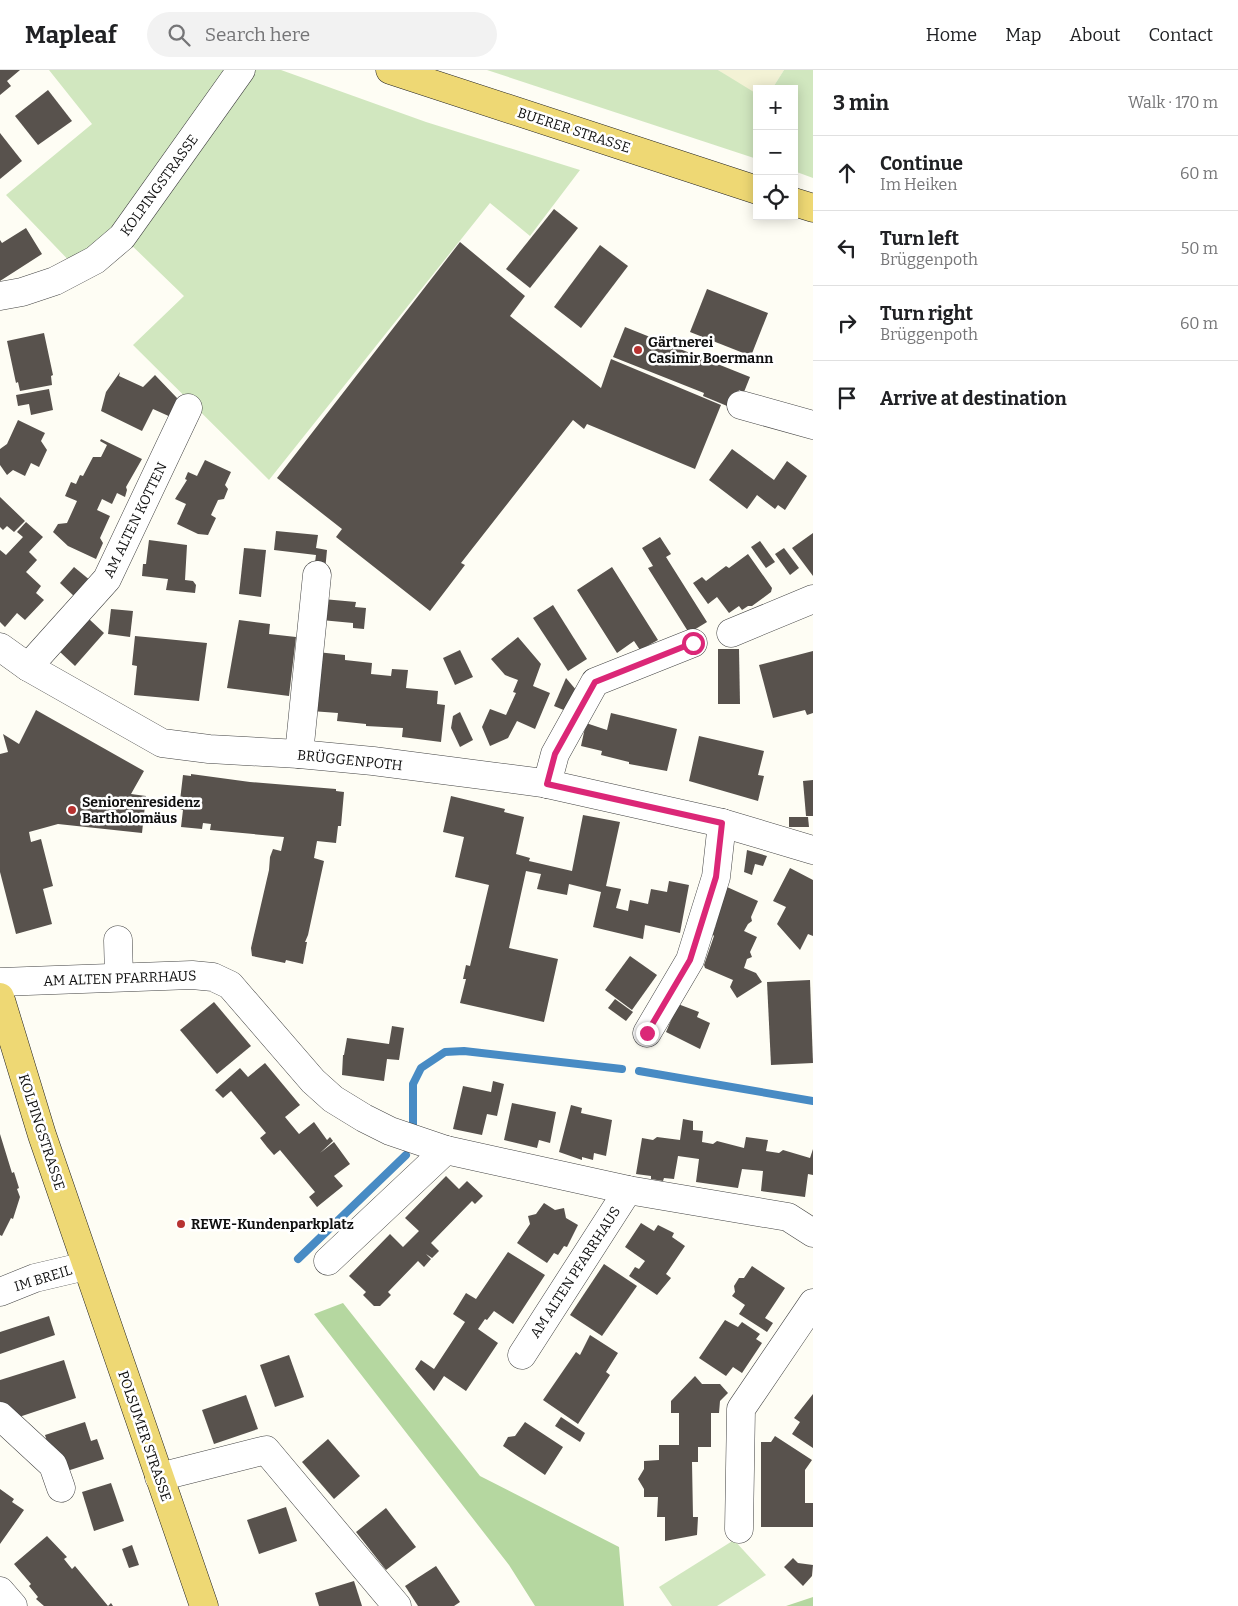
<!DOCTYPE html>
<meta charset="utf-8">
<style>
body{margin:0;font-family:Bitter,serif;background:#f2f2f2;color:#202124}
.controls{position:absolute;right:15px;top:15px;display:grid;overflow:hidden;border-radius:0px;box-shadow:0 2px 12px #0003}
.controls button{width:45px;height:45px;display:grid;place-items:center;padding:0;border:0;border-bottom:1px solid #e0e0e0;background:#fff;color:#202124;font:25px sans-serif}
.stop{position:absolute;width:15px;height:15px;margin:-11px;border:4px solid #db2777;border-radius:50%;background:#fff}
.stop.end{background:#db2777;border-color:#fff;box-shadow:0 1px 5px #0008}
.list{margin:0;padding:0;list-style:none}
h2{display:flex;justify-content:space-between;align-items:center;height:65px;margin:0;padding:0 20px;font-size:21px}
h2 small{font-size:16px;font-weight:400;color:#757577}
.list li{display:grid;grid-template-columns:32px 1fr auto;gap:15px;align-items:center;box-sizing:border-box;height:75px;padding:0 20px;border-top:1px solid #e0e0e0}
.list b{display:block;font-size:19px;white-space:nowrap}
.list p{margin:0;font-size:16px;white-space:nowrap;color:#757577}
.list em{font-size:16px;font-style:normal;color:#757577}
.icon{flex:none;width:28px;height:28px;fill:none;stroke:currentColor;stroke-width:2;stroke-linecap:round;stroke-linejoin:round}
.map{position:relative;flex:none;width:813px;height:1536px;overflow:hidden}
header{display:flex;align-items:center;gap:30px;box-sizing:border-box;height:70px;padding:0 25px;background:#fff;border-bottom:1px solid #e0e0e0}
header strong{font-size:24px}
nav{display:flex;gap:28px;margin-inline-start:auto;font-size:18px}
.search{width:350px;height:45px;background:#f2f2f2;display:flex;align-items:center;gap:12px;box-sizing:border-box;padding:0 18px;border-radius:28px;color:#757577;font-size:19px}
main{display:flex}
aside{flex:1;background:#fff}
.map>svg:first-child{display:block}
.farmland{fill:#f3f2d5}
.green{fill:#d1e7bf}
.forest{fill:#b5d7a0}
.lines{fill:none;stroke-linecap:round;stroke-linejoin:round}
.stream{stroke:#488bc4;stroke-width:8}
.building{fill:#58524d}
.minor-casing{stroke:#434343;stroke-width:29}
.major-casing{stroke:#212121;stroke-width:29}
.minor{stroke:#fff;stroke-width:28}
.major{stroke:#eed874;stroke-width:28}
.route{stroke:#db2777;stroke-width:6}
.poi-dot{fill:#b73331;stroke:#fff;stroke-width:2}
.labels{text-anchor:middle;stroke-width:5;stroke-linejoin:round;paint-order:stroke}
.street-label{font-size:14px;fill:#101010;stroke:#fff}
.poi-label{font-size:14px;font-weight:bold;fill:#101010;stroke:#fff;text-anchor:start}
</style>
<header>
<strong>Mapleaf</strong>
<div class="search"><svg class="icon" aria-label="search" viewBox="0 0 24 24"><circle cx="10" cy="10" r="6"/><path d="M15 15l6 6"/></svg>Search here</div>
<nav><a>Home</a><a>Map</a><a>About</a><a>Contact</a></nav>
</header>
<main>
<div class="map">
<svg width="813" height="1536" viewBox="0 0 813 1536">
<rect width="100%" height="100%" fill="#fefdf4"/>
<polygon class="farmland" points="718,0 784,0 772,19 757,19 757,24 754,24"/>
<g class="green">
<polygon points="49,0 281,0 426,52 580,100 530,166 490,133 269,410 133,275 184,226 123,167 77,199 6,125 92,54"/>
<polygon points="487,0 718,0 757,24 757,89"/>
<polygon points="784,0 813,0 813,108 794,101 794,19 772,19"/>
<polygon points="734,1470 766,1505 717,1536 672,1536 659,1517"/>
</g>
<g class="forest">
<polygon points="343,1233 480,1406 619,1477 624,1536 535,1536 509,1495 314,1244"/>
<polygon points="813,1527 813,1536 786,1536"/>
</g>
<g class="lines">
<g class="stream">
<polyline points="639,1001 813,1031"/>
<polyline points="413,1055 413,1014 421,998 445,982 464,981 622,999"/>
<polyline points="298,1189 406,1085"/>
</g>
</g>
<g class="building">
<polygon points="0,0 20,0 7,11 11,16 0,25"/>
<polygon points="48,20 72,51 38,75 15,46"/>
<polygon points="0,63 22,91 0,109"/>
<polygon points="554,139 578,158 530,218 506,199"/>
<polygon points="26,158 42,184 0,211 0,170 2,173"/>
<polygon points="460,172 525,226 510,246 601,318 611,289 721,335 695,399 587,354 584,359 573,350 461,493 465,495 430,541 336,467 342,459 277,408"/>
<polygon points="600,175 628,196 581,258 554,237"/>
<polygon points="707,219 768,243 751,286 690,262"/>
<polygon points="625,257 750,307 744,322 739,320 732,338 703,326 704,323 613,287"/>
<polygon points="44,263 53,305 51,306 52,315 20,321 18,312 16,313 7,271"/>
<polygon points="120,302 119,306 143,317 155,305 177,328 173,348 153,339 142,361 101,341 106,322"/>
<polygon points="49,319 53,340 31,345 29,334 18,336 16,325"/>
<polygon points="18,350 45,363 41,371 47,380 39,397 31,393 25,406 13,400 7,405 0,395 0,379 7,374"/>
<polygon points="101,369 142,389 126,417 127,420 125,427 117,423 112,434 102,429 97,440 110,446 100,468 103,473 96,489 68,476 53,462 58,454 67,453 77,431 65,426 71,412 76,414 80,405 83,406 93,387 101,387 107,375 100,371"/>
<polygon points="732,379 774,410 787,391 807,406 785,440 778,435 775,439 757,425 747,439 709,410"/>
<polygon points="205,390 231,402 225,415 228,419 224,429 218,430 211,445 216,448 208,465 198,464 177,454 186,434 175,429 187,410 185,409 188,402 197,406"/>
<polygon points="0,427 25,451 14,462 7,456 3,460 0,457"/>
<polygon points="26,452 43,467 29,482 37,490 26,502 41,516 36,523 44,530 25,550 17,543 5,557 0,552 0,480 6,485 23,467 17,462"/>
<polygon points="276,461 318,465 316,478 327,480 325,501 314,500 316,485 274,480"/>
<polygon points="813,463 813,506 792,478"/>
<polygon points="660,467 671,484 666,487 707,552 689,563 648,498 653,496 642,478"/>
<polygon points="149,470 187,475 185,510 193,511 196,515 195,523 166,520 168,509 142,506 143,494 146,494"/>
<polygon points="760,471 775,492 766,498 751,477"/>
<polygon points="244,478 266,480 261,527 239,524"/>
<polygon points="784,478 799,498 790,505 775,484"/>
<polygon points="748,484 772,518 771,522 752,536 748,536 742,540 739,536 729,543 717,527 708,534 693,513 702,507 706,511 726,496 729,498"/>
<polygon points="74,497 91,511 76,528 60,513"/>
<polygon points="612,497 658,570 640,580 634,571 617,583 577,520"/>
<polygon points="323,529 356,532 355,537 366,538 364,559 353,558 353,553 321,550"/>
<polygon points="553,535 587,589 568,601 533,548"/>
<polygon points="111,539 133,541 130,567 108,564"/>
<polygon points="89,549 104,563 75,596 59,581"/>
<polygon points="239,550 270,554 269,564 296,567 289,626 227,618"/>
<polygon points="135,566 207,573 199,631 134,625 137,596 132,595"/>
<polygon points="518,567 541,594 533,616 550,623 535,659 517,651 508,668 490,676 482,657 490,639 506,645 516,623 513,622 518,610 505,605 491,589"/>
<polygon points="718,579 739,579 740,634 718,634"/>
<polygon points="460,580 473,607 455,615 443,588"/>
<polygon points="813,581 813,643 807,645 805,640 773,648 759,595"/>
<polygon points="317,582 345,585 345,590 372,593 371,604 391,606 392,599 408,600 406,618 438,621 437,634 445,635 441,672 402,667 403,658 366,656 366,654 337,651 338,643 311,641"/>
<polygon points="566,608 577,621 566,641 554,636"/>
<polygon points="36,640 144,701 131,724 146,726 142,763 58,754 29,762 31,772 41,769 53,816 43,819 52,854 16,864 0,802 0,684 8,682 3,664 19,674"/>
<polygon points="460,642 473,670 460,677 451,658 453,646"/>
<polygon points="611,643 677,659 667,701 629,694 629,692 601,685 602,681 581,676 586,653 607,660"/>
<polygon points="699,666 764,681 758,705 764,706 758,731 689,711"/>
<polygon points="191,704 250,712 336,719 336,721 344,722 341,756 338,756 336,773 317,771 314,788 324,791 308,865 305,872 307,872 303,894 286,890 285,893 252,886 251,878 269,800 270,787 273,779 281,781 284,767 210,760 211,754 203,753 202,759 181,757 183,740 179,739 183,705 191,706"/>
<polygon points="813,710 813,746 806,746 803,711"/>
<polygon points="451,726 505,739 504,742 524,747 516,784 530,788 529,791 572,801 583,745 620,752 606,816 621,819 616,838 628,841 630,830 648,834 651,819 667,822 669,811 689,815 680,863 645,855 643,869 593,857 601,822 569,814 567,825 537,819 541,804 526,801 509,878 558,889 544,952 460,933 466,909 463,909 466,895 470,896 489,815 455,807 464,767 443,762"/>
<polygon points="789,747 808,747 809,757 789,757"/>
<polygon points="747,780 767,786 763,796 755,794 752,805 744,802"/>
<polygon points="790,798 813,810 813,866 808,864 800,880 777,854 786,837 773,831"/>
<polygon points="727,817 758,831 751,847 752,851 748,854 744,861 757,867 750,882 752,887 747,889 744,898 756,903 762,912 737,928 730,917 733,910 705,898 704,895 714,866 712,864 716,855 711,853"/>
<polygon points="630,886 657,905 632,940 605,920"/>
<polygon points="810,910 813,993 771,995 767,912"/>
<polygon points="615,929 633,942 626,951 608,938"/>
<polygon points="214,932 251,976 217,1004 180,960"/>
<polygon points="678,934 699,942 697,947 710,953 700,979 666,962"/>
<polygon points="392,956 404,958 399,990 387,989 384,1011 342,1005 343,985 344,985 347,968 389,974"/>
<polygon points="265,993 300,1035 285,1047 299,1064 314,1052 327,1070 330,1067 333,1071 320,1083 334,1072 350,1094 334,1106 343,1116 317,1137 309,1127 315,1122 280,1080 274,1085 267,1077 260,1068 266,1063 231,1021 223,1028 215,1020 240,998 248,1007"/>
<polygon points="493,1011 504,1014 497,1046 487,1044 482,1065 453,1059 463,1016 491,1022"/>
<polygon points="512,1033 556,1042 550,1073 539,1070 537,1078 504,1070"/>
<polygon points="571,1035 582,1038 581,1043 612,1050 606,1086 594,1083 593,1090 582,1087 582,1090 559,1082"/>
<polygon points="683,1049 693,1051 693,1060 703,1061 702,1072 713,1074 717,1071 744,1078 746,1067 768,1070 766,1081 779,1083 783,1080 810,1088 813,1079 813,1105 808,1104 805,1127 761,1121 763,1101 742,1099 738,1118 696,1112 699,1089 678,1086 674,1109 664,1108 663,1111 651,1109 651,1106 636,1104 642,1068 653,1070 657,1067 680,1070"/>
<polygon points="0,1064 12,1103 14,1102 19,1118 17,1119 20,1127 13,1149 11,1148 2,1166 0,1165"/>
<polygon points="446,1106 459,1119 467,1111 483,1126 475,1134 472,1131 431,1173 439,1181 432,1188 426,1184 431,1189 424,1197 418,1191 388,1222 391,1225 380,1236 374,1236 363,1225 366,1222 349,1206 390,1164 403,1177 419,1161 405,1148"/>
<polygon points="544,1133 555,1140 564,1138 566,1148 578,1155 567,1177 564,1176 558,1185 554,1183 547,1193 517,1173 530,1154 528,1146 536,1144"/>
<polygon points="641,1153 654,1161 658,1155 674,1163 672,1167 685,1176 666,1204 671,1208 657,1225 629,1206 635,1197 639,1199 645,1191 625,1177"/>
<polygon points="508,1182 545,1205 513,1254 494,1241 487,1250 485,1249 478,1259 498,1273 466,1321 444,1306 434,1321 415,1299 421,1290 434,1299 465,1252 453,1244 466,1223 476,1229"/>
<polygon points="604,1194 637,1216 602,1266 570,1245"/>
<polygon points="752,1196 785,1218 765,1248 773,1253 767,1262 739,1244 745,1235 732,1226 735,1222 734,1216 739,1208 744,1208"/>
<polygon points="49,1246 55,1265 0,1284 0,1262"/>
<polygon points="725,1250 738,1257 742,1252 760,1264 756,1269 762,1273 742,1303 733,1297 726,1306 699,1288"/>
<polygon points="590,1265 618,1283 606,1302 610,1305 578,1354 543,1330 576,1282 580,1285"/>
<polygon points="289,1285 304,1327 275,1337 260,1295"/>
<polygon points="64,1290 76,1328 7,1351 0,1331 0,1310"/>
<polygon points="695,1306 702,1314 720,1314 728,1323 720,1331 719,1343 711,1343 711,1377 698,1377 698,1392 692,1392 693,1447 698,1447 697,1465 665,1471 665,1447 657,1447 658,1427 644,1427 644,1419 638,1409 644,1399 644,1391 659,1390 659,1375 679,1375 679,1343 671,1343 671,1331"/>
<polygon points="813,1324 813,1378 792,1364 800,1352 794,1348"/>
<polygon points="246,1325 258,1359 214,1374 202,1340"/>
<polygon points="561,1347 585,1363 580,1372 555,1356"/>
<polygon points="85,1352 91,1371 97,1369 104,1389 64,1402 51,1385 45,1365"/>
<polygon points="525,1352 563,1377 545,1405 503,1376 508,1367 515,1366"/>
<polygon points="775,1366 812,1390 805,1400 805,1433 813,1433 813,1457 761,1457 761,1372 771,1372"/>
<polygon points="328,1369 360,1406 334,1429 302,1392"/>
<polygon points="111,1413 124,1451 94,1461 82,1422"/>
<polygon points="0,1419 14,1429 12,1432 24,1440 0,1474"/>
<polygon points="286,1437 297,1471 259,1484 247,1450"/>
<polygon points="386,1438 416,1477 386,1500 356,1462"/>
<polygon points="47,1466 67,1487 64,1489 72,1499 75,1496 108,1536 111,1533 113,1536 44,1536 36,1529 38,1527 29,1516 31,1514 14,1494"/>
<polygon points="132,1475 139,1495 129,1498 122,1479"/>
<polygon points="793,1488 798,1493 813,1495 812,1506 803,1516 784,1497"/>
<polygon points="436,1496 460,1532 454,1536 418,1536 405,1516"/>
<polygon points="354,1511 362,1536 319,1536 315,1523"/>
</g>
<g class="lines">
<g class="minor-casing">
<g id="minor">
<polyline points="0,226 22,222 55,211 95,190 122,167 241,0"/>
<polyline points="741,335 813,355"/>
<polyline points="731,563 813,529"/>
<polyline points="0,577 28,597 162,673 209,679 299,684 373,691 543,713 722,753 813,780"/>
<polyline points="28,597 107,509 188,338"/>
<polyline points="299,684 317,505"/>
<polyline points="547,714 555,684 595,612 693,573"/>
<polyline points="118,870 119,907"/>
<polyline points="0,912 192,905 213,907 230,915 313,1011 333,1029 364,1048 390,1061 446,1080 628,1120 788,1147 813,1163"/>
<polyline points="647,963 690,890 716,807 722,753"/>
<polyline points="328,1191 446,1080"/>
<polyline points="0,1222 35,1208 86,1196"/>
<polyline points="522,1285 628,1120"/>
<polyline points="0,1346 53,1395 61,1418"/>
<polyline points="159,1407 266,1380 397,1536"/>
<polyline points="739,1459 741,1339 813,1233"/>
<polyline points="0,1521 13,1536"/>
</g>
</g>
<g class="major-casing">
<g id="major">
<polyline points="390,0 757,120"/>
<polyline points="794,132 813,138"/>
<polyline points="0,927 42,1065 204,1536"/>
</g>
</g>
<use href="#minor" class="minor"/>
<use href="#major" class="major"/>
</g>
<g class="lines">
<polyline class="route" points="647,963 690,890 716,807 722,753 547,714 555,684 595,612 693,573"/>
</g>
<g class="poi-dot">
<circle cx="638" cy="280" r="5"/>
<circle cx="72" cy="740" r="5"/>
<circle cx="181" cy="1154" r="5"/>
</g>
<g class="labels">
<g class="street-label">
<text transform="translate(574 60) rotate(18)" y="5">BUERER STRASSE</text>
<text transform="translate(159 115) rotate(-54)" y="5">KOLPINGSTRASSE</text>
<text transform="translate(135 450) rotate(-64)" y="5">AM ALTEN KOTTEN</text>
<text transform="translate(350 690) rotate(6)" y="5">BRÜGGENPOTH</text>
<text transform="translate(120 908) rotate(-2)" y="5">AM ALTEN PFARRHAUS</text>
<text transform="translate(42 1062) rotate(72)" y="5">KOLPINGSTRASSE</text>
<text transform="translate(575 1202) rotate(-57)" y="5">AM ALTEN PFARRHAUS</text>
<text transform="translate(43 1208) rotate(-17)" y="5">IM BREIL</text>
<text transform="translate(145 1366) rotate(71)" y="5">POLSUMER STRASSE</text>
</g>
<g class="poi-label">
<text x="648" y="277">Gärtnerei<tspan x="648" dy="16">Casimir Boermann</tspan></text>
<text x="82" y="737">Seniorenresidenz<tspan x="82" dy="16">Bartholomäus</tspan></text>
<text x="191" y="1159">REWE-Kundenparkplatz</text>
</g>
</g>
</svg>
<div class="controls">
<button>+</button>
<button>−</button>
<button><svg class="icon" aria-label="locate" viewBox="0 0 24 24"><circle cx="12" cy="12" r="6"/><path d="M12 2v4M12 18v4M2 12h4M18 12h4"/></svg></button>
</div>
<div class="stop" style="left:693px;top:573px"></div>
<div class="stop end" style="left:647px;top:963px"></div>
</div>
<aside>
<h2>3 min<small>Walk · 170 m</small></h2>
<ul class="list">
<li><svg class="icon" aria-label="ahead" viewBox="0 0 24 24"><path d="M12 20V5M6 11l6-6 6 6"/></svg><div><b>Continue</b><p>Im Heiken</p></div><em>60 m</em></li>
<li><svg class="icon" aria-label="left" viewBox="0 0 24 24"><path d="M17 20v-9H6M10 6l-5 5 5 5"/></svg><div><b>Turn left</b><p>Brüggenpoth</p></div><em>50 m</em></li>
<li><svg class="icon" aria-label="right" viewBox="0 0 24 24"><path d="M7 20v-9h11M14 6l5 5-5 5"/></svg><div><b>Turn right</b><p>Brüggenpoth</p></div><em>60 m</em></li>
<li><svg class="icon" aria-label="arrive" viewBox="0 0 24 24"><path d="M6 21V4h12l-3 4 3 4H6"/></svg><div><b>Arrive at destination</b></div></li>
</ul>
</aside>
</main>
